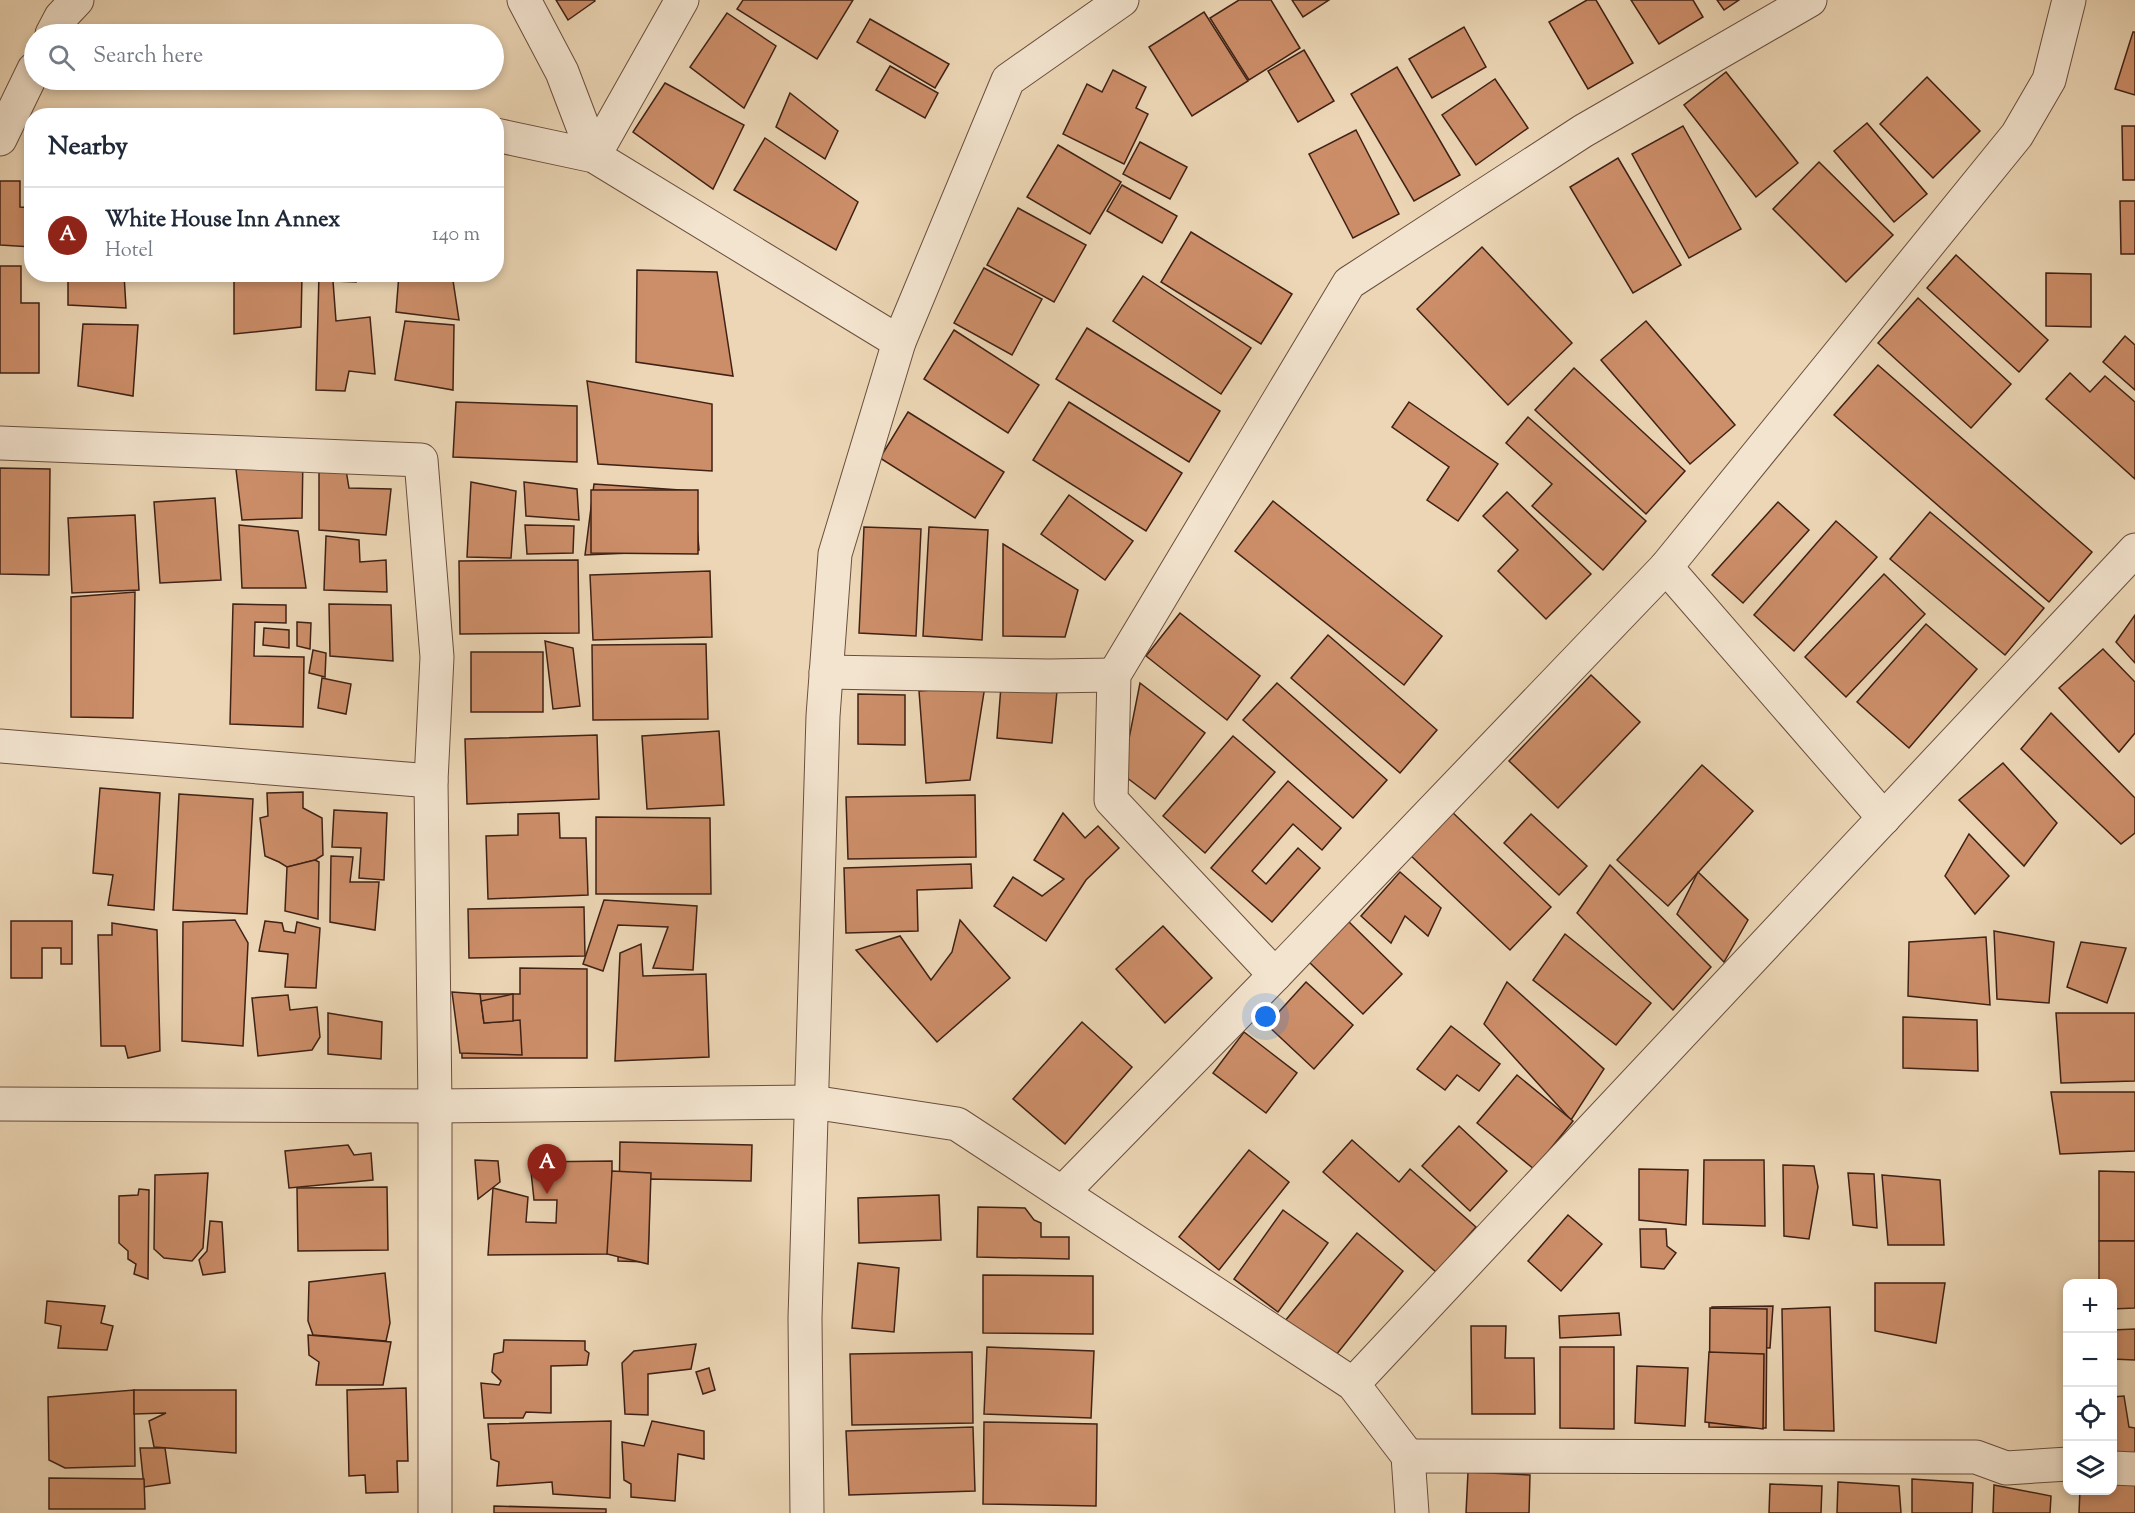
<!DOCTYPE html>
<meta charset="utf-8">
<style>
body{margin:0;font-family:"Sorts Mill Goudy",serif;background:#f2f2f3;color:#1f2937}
.controls{position:absolute;right:18px;bottom:18px;display:grid;overflow:hidden;border-radius:12px;box-shadow:0 3px 9px #0003}
.controls button{width:54px;height:54px;display:grid;place-items:center;padding:0;border:0;border-bottom:2px solid #e0e1e3;background:#fff;color:#1f2937;font:30px sans-serif}
.you{position:absolute;left:1266px;top:1017px;width:21px;height:21px;margin:-15px;border:4px solid #fff;border-radius:50%;background:#1a73e8;box-shadow:0 0 0 9px #1a73e833}
.badge{display:grid;place-items:center;width:39px;height:39px;border-radius:50%;background:#8f2418;color:#fff;font-size:20px;font-weight:700}
.pin{position:absolute;translate:-50% -50px;filter:drop-shadow(0 2px 3px #0008)}
.pin::after{content:'';position:absolute;top:32px;width:21px;height:18px;background:inherit;clip-path:polygon(0 0,100% 0,50% 100%)}
.list{margin:0;padding:0;list-style:none}
h2{display:flex;justify-content:space-between;align-items:center;height:78px;margin:0;padding:0 24px;font-size:26px}
h2 small{font-size:20px;font-weight:400;color:#747a83}
.list li{display:grid;grid-template-columns:39px 1fr auto;gap:18px;align-items:center;box-sizing:border-box;height:96px;padding:0 24px;border-top:2px solid #e0e1e3}
.list b{display:block;font-size:22px;white-space:nowrap}
.list p{margin:0;font-size:20px;white-space:nowrap;color:#747a83}
.list em{font-size:20px;font-style:normal;color:#747a83}
.icon{flex:none;width:33px;height:33px;fill:none;stroke:currentColor;stroke-width:2;stroke-linecap:round;stroke-linejoin:round}
.map{position:relative;flex:none;width:2135px;height:1513px;overflow:hidden}
.search{position:absolute;background:#fff;box-shadow:0 3px 9px #0003;left:24px;top:24px;width:480px;height:66px;display:flex;align-items:center;gap:15px;box-sizing:border-box;padding:0 21px;border-radius:33px;color:#747a83;font-size:22px}
.panel{position:absolute;background:#fff;box-shadow:0 3px 9px #0003;left:24px;top:108px;width:480px;height:174px;border-radius:24px}
.map>svg:first-child{display:block}
.building{fill:#cc8e69;stroke:#3f2115;stroke-width:1.5}
.lines{fill:none;stroke-linecap:round;stroke-linejoin:round}
.street-casing{stroke:#6a4e3d;stroke-width:35}
.street{stroke:#f3e4cf;stroke-width:33}
</style>
<div class="map">
<svg width="2135" height="1513" viewBox="0 0 2135 1513">
<rect width="100%" height="100%" fill="#ecd6b5"/>
<filter id="stains"><feTurbulence type="fractalNoise" baseFrequency=".00333" numOctaves="4"/><feColorMatrix values="0 0 0 0 .2 0 0 0 0 .09 0 0 0 0 .02 0 0 0 .5 -.17"/></filter>
<radialGradient id="worn" r=".72"><stop offset=".6" stop-color="#630" stop-opacity="0"/><stop offset="1" stop-color="#630" stop-opacity=".3"/></radialGradient>
<g class="building">
<polygon points="556,0 594,0 595,1 568,20"/>
<polygon points="743,0 853,0 817,59 737,9"/>
<polygon points="1239,0 1271,0 1300,48 1249,80 1210,18"/>
<polygon points="1292,0 1329,0 1303,17"/>
<polygon points="1587,0 1596,0 1633,63 1588,89 1549,22"/>
<polygon points="1631,0 1693,0 1703,17 1659,44"/>
<polygon points="1717,0 1739,0 1724,10"/>
<polygon points="1204,12 1248,81 1192,116 1149,47"/>
<polygon points="727,13 776,46 744,108 690,67"/>
<polygon points="870,19 949,64 935,88 857,42"/>
<polygon points="1464,27 1486,67 1432,98 1409,59"/>
<polygon points="2133,32 2135,32 2135,95 2115,89"/>
<polygon points="1304,50 1334,101 1298,122 1268,71"/>
<polygon points="890,66 938,93 925,118 876,90"/>
<polygon points="1397,67 1460,175 1414,201 1351,94"/>
<polygon points="1113,70 1146,87 1136,108 1148,114 1124,164 1063,134 1087,84 1102,92"/>
<polygon points="1726,72 1798,163 1756,197 1684,105"/>
<polygon points="1927,77 1980,131 1933,178 1880,124"/>
<polygon points="1495,79 1528,128 1476,165 1442,115"/>
<polygon points="665,83 744,125 713,189 633,132"/>
<polygon points="790,93 838,131 825,159 776,127"/>
<polygon points="1867,123 1927,194 1894,222 1834,151"/>
<polygon points="1683,126 1741,229 1689,258 1632,154"/>
<polygon points="2122,126 2135,126 2135,180 2123,180"/>
<polygon points="1356,130 1399,214 1353,238 1309,154"/>
<polygon points="765,138 858,202 836,250 734,190"/>
<polygon points="1140,142 1187,167 1170,199 1123,174"/>
<polygon points="1058,145 1121,182 1090,234 1027,197"/>
<polygon points="1618,158 1681,265 1633,293 1570,187"/>
<polygon points="1819,162 1893,235 1846,282 1773,209"/>
<polygon points="0,181 20,181 20,207 32,208 32,247 0,245"/>
<polygon points="1122,185 1177,216 1162,243 1107,211"/>
<polygon points="2120,201 2135,201 2135,254 2121,254"/>
<polygon points="1018,208 1086,245 1054,302 987,265"/>
<polygon points="1191,232 1292,294 1261,344 1161,282"/>
<polygon points="1482,247 1572,343 1508,405 1417,309"/>
<polygon points="1956,255 2048,340 2019,372 1927,288"/>
<polygon points="0,266 21,266 21,303 39,303 39,373 0,373"/>
<polygon points="984,268 1042,299 1012,355 954,323"/>
<polygon points="637,270 717,272 733,376 636,362"/>
<polygon points="2046,273 2091,274 2091,327 2046,326"/>
<polygon points="68,274 124,274 126,308 68,305"/>
<polygon points="234,274 302,274 301,327 234,334"/>
<polygon points="319,274 354,274 356,282 333,281 336,321 370,317 375,374 349,371 345,391 316,390"/>
<polygon points="399,274 452,274 459,320 396,312"/>
<polygon points="1143,276 1251,348 1221,394 1113,321"/>
<polygon points="1918,298 2011,384 1971,428 1878,343"/>
<polygon points="405,321 454,325 453,390 395,380"/>
<polygon points="1646,321 1735,425 1690,464 1601,360"/>
<polygon points="83,324 138,325 133,396 78,386"/>
<polygon points="1087,328 1220,411 1189,462 1056,379"/>
<polygon points="954,330 1039,385 1008,433 924,379"/>
<polygon points="2125,336 2135,345 2135,390 2103,362"/>
<polygon points="1878,365 2092,552 2049,602 1834,415"/>
<polygon points="1574,368 1685,471 1646,514 1535,410"/>
<polygon points="2070,373 2090,392 2105,376 2135,402 2135,479 2046,399"/>
<polygon points="587,381 712,404 712,471 598,464"/>
<polygon points="456,402 577,406 577,462 453,457"/>
<polygon points="1069,402 1182,473 1146,531 1033,460"/>
<polygon points="1409,402 1498,464 1458,521 1427,500 1449,467 1392,427"/>
<polygon points="908,412 1004,472 975,518 880,458"/>
<polygon points="1528,417 1646,521 1603,570 1532,506 1552,484 1506,443"/>
<polygon points="303,455 302,518 242,520 235,461"/>
<polygon points="0,468 50,469 49,575 0,574"/>
<polygon points="319,470 346,470 349,488 391,489 386,535 319,530"/>
<polygon points="471,482 516,491 511,558 467,557"/>
<polygon points="524,482 577,489 579,520 526,516"/>
<polygon points="594,484 694,491 699,550 585,555"/>
<polygon points="591,490 698,490 698,554 591,553"/>
<polygon points="1507,492 1591,574 1546,619 1498,571 1518,550 1483,516"/>
<polygon points="1069,495 1133,541 1105,580 1041,534"/>
<polygon points="215,498 221,580 160,583 154,502"/>
<polygon points="1273,501 1442,636 1404,685 1235,551"/>
<polygon points="1778,502 1809,530 1743,603 1712,575"/>
<polygon points="1930,512 2044,608 2005,655 1890,559"/>
<polygon points="135,515 139,590 72,593 68,518"/>
<polygon points="1836,521 1877,557 1794,651 1754,615"/>
<polygon points="239,525 298,531 306,588 242,588"/>
<polygon points="525,525 574,526 573,553 527,554"/>
<polygon points="864,527 921,529 916,636 859,633"/>
<polygon points="929,527 988,530 982,640 923,636"/>
<polygon points="326,536 359,540 360,562 386,560 387,592 324,590"/>
<polygon points="1003,544 1078,590 1065,637 1003,636"/>
<polygon points="578,560 579,633 460,634 459,561"/>
<polygon points="710,571 712,637 593,640 590,575"/>
<polygon points="1884,574 1925,614 1846,697 1805,657"/>
<polygon points="135,592 133,718 71,717 71,597"/>
<polygon points="233,604 286,605 286,623 255,622 254,656 304,657 303,727 230,724"/>
<polygon points="329,604 391,605 393,661 330,656"/>
<polygon points="1180,613 1260,676 1227,720 1146,656"/>
<polygon points="2135,615 2135,663 2116,642"/>
<polygon points="297,622 311,623 310,649 297,646"/>
<polygon points="1926,624 1977,669 1909,748 1857,702"/>
<polygon points="264,628 289,630 289,648 263,645"/>
<polygon points="1328,635 1437,730 1400,773 1291,678"/>
<polygon points="545,641 573,648 580,706 553,709"/>
<polygon points="706,644 708,719 593,720 592,645"/>
<polygon points="2103,649 2135,682 2135,733 2119,752 2059,688"/>
<polygon points="313,650 326,653 325,677 309,673"/>
<rect x="471" y="652" width="72" height="60"/>
<polygon points="1591,675 1640,722 1558,808 1509,761"/>
<polygon points="322,678 351,684 346,714 318,708"/>
<polygon points="1140,683 1205,733 1155,799 1122,774"/>
<polygon points="1277,683 1387,780 1353,818 1243,720"/>
<polygon points="985,686 970,780 926,783 919,691"/>
<polygon points="1001,686 1057,691 1052,743 997,738"/>
<polygon points="858,694 905,695 905,745 858,744"/>
<polygon points="2051,713 2135,798 2135,833 2121,844 2021,749"/>
<polygon points="719,731 724,805 647,809 642,736"/>
<polygon points="597,735 599,799 467,804 465,739"/>
<polygon points="1233,736 1275,772 1205,853 1163,816"/>
<polygon points="2003,763 2057,823 2024,866 1959,800"/>
<polygon points="1702,765 1753,811 1668,906 1617,860"/>
<polygon points="1288,781 1341,828 1322,850 1293,824 1252,871 1266,884 1298,848 1320,868 1272,922 1211,868"/>
<polygon points="100,788 160,793 154,910 108,905 113,875 93,873"/>
<polygon points="303,792 303,808 322,818 323,855 315,860 287,867 279,862 265,856 260,818 268,816 267,793"/>
<polygon points="179,794 253,799 247,914 173,910"/>
<polygon points="975,795 976,857 848,859 846,797"/>
<polygon points="334,810 387,813 384,880 359,878 361,848 332,847"/>
<polygon points="1450,810 1551,907 1510,950 1408,853"/>
<polygon points="559,813 560,838 586,838 588,895 488,899 486,836 518,835 518,814"/>
<polygon points="1063,813 1085,838 1098,826 1119,848 1086,880 1046,941 994,906 1013,877 1042,896 1064,879 1034,860"/>
<polygon points="1531,814 1587,866 1559,895 1504,843"/>
<polygon points="596,817 710,818 711,894 596,894"/>
<polygon points="1969,834 2009,876 1975,914 1945,876"/>
<polygon points="331,856 353,857 350,882 379,882 375,930 330,922"/>
<polygon points="315,860 319,862 318,919 285,911 287,867"/>
<polygon points="971,864 972,888 917,890 918,931 846,933 844,868"/>
<polygon points="1610,865 1711,967 1673,1010 1577,913"/>
<polygon points="1400,872 1441,908 1428,936 1405,916 1391,943 1361,916"/>
<polygon points="1698,872 1748,920 1724,962 1677,914"/>
<polygon points="604,900 697,906 693,970 653,968 668,927 618,925 603,971 583,964"/>
<polygon points="584,907 585,956 469,958 468,909"/>
<polygon points="235,920 248,943 243,1046 182,1041 183,922"/>
<polygon points="960,920 1010,978 937,1042 856,950 900,936 931,980 952,952"/>
<polygon points="11,921 72,921 72,964 61,964 61,948 42,948 42,978 11,978"/>
<polygon points="265,921 282,923 284,931 295,933 297,922 320,928 316,988 285,987 288,954 259,951"/>
<polygon points="1348,921 1402,974 1363,1014 1309,962"/>
<polygon points="112,923 157,930 160,1051 128,1058 125,1046 101,1046 98,935 112,935"/>
<polygon points="1163,926 1212,978 1165,1023 1116,969"/>
<polygon points="1994,931 2054,942 2049,1003 1997,999"/>
<polygon points="1565,934 1651,1003 1616,1045 1533,980"/>
<polygon points="1986,937 1990,1005 1908,996 1909,942"/>
<polygon points="2081,942 2126,948 2107,1003 2067,987"/>
<polygon points="641,944 643,976 706,974 709,1057 615,1061 620,953"/>
<polygon points="520,968 587,969 587,1058 462,1058 461,994 520,994"/>
<polygon points="1306,982 1353,1025 1314,1069 1267,1025"/>
<polygon points="1507,982 1604,1069 1571,1120 1484,1024"/>
<polygon points="452,992 480,994 484,1023 520,1020 522,1055 460,1053"/>
<polygon points="513,994 513,1021 484,1023 481,1001"/>
<polygon points="288,995 290,1010 317,1007 320,1037 312,1050 258,1056 252,998"/>
<polygon points="328,1013 382,1022 381,1059 328,1054"/>
<polygon points="2056,1013 2135,1013 2135,1081 2061,1083"/>
<polygon points="1903,1017 1977,1020 1978,1071 1903,1068"/>
<polygon points="1082,1022 1132,1067 1065,1144 1013,1099"/>
<polygon points="1451,1026 1500,1064 1479,1091 1457,1075 1445,1090 1417,1069"/>
<polygon points="1244,1032 1297,1073 1266,1113 1213,1073"/>
<polygon points="1517,1075 1573,1121 1534,1169 1477,1123"/>
<polygon points="2051,1092 2135,1092 2135,1151 2060,1154"/>
<polygon points="1459,1126 1507,1171 1470,1211 1422,1166"/>
<polygon points="1352,1140 1399,1182 1410,1169 1476,1227 1436,1272 1323,1172"/>
<polygon points="620,1142 752,1145 751,1181 650,1179 648,1262 618,1261"/>
<polygon points="348,1145 354,1155 371,1153 373,1180 289,1188 285,1151"/>
<polygon points="1249,1150 1289,1182 1219,1270 1179,1237"/>
<polygon points="475,1160 498,1161 500,1182 478,1199"/>
<polygon points="1704,1160 1764,1160 1765,1226 1703,1224"/>
<polygon points="612,1161 612,1254 488,1255 493,1188 528,1197 526,1222 556,1223 557,1200 534,1200 530,1162"/>
<polygon points="1783,1165 1814,1166 1818,1187 1809,1239 1784,1236"/>
<polygon points="1639,1169 1688,1170 1686,1225 1639,1220"/>
<polygon points="612,1171 651,1173 648,1264 607,1254"/>
<polygon points="2099,1171 2135,1172 2135,1241 2099,1241"/>
<polygon points="208,1173 203,1248 192,1261 164,1258 154,1249 155,1175"/>
<polygon points="1848,1173 1874,1174 1877,1228 1853,1225"/>
<polygon points="1882,1175 1940,1180 1944,1245 1888,1245"/>
<polygon points="387,1187 388,1250 298,1251 297,1188"/>
<polygon points="139,1189 149,1190 148,1279 134,1274 136,1264 128,1259 128,1251 119,1243 119,1196 138,1195"/>
<polygon points="939,1195 941,1240 859,1243 858,1198"/>
<polygon points="978,1207 1025,1208 1034,1220 1041,1223 1041,1237 1069,1237 1069,1259 977,1257"/>
<polygon points="1283,1210 1328,1243 1278,1312 1234,1279"/>
<polygon points="1568,1215 1602,1244 1561,1291 1528,1261"/>
<polygon points="210,1221 222,1222 225,1272 203,1275 199,1260 207,1251"/>
<polygon points="1640,1229 1666,1229 1667,1246 1676,1253 1664,1269 1641,1267"/>
<polygon points="1357,1233 1403,1271 1332,1360 1285,1321"/>
<polygon points="2099,1241 2135,1241 2135,1308 2112,1309 2112,1284 2099,1284"/>
<polygon points="858,1263 899,1268 894,1332 852,1328"/>
<polygon points="385,1273 390,1323 386,1341 313,1335 308,1321 309,1282"/>
<polygon points="983,1275 1093,1276 1093,1334 983,1333"/>
<polygon points="1875,1283 1945,1283 1936,1343 1875,1331"/>
<polygon points="47,1301 105,1306 101,1323 113,1326 107,1350 58,1348 61,1326 45,1323"/>
<polygon points="1773,1306 1770,1348 1712,1345 1712,1307"/>
<polygon points="1830,1307 1834,1431 1784,1430 1782,1309"/>
<polygon points="1710,1308 1767,1309 1766,1428 1709,1427"/>
<polygon points="1619,1313 1621,1335 1560,1338 1559,1316"/>
<polygon points="1471,1326 1506,1326 1505,1358 1534,1358 1535,1414 1472,1414"/>
<polygon points="2135,1329 2135,1360 2112,1359 2112,1330"/>
<polygon points="308,1335 391,1342 383,1385 316,1385 319,1362 309,1355"/>
<polygon points="504,1340 585,1341 585,1350 589,1353 587,1365 551,1366 551,1413 526,1412 523,1418 484,1418 481,1383 499,1385 501,1381 492,1372 494,1354 503,1352"/>
<polygon points="696,1344 691,1369 648,1374 648,1415 625,1414 622,1363 634,1351"/>
<polygon points="987,1347 1094,1351 1091,1418 984,1414"/>
<polygon points="1560,1347 1614,1347 1614,1429 1560,1428"/>
<polygon points="972,1352 973,1423 852,1425 850,1354"/>
<polygon points="1709,1352 1764,1354 1763,1429 1705,1422"/>
<polygon points="1637,1366 1688,1368 1685,1426 1635,1423"/>
<polygon points="709,1368 715,1390 703,1394 696,1372"/>
<polygon points="406,1388 408,1461 397,1461 398,1492 366,1493 365,1475 349,1476 347,1390"/>
<polygon points="134,1390 135,1466 65,1468 49,1460 48,1397"/>
<polygon points="134,1390 236,1390 236,1453 154,1447 149,1421 166,1413 134,1414"/>
<polygon points="2124,1396 2129,1427 2135,1428 2135,1460 2112,1457 2112,1397"/>
<polygon points="611,1421 610,1498 553,1494 552,1482 497,1486 499,1462 491,1459 488,1424"/>
<polygon points="652,1421 704,1431 704,1459 678,1454 675,1501 631,1497 631,1484 624,1480 622,1442 644,1446"/>
<polygon points="984,1422 1097,1424 1096,1506 983,1504"/>
<polygon points="973,1427 975,1491 849,1495 846,1431"/>
<polygon points="140,1448 165,1448 170,1483 144,1487"/>
<polygon points="1468,1472 1530,1475 1529,1513 1466,1513"/>
<polygon points="2135,1472 2135,1513 2079,1513 2080,1490 2112,1490 2112,1475"/>
<polygon points="49,1478 144,1479 145,1509 49,1509"/>
<polygon points="1912,1479 1973,1483 1972,1513 1912,1513"/>
<polygon points="1838,1482 1899,1486 1901,1513 1837,1513"/>
<polygon points="1770,1484 1822,1486 1821,1513 1769,1513"/>
<polygon points="1994,1485 2051,1496 2050,1513 1993,1513"/>
<polygon points="494,1506 606,1509 606,1513 494,1513"/>
</g>
<g class="lines">
<g class="street-casing">
<g id="street">
<polyline points="524,0 562,72 594,156"/>
<polyline points="52,34 61,17 77,0"/>
<polyline points="496,135 594,156 899,342"/>
<polyline points="0,139 34,69"/>
<polyline points="594,156 682,0"/>
<polyline points="0,443 421,460 437,657 431,781 435,1106 435,1513"/>
<polyline points="1666,567 1884,818"/>
<polyline points="826,672 1049,676 1114,675"/>
<polyline points="0,746 431,781"/>
<polyline points="1275,975 1111,800 1114,675 1349,283 1583,131 1810,0"/>
<polyline points="0,1104 435,1106 812,1102 957,1124 1353,1384 1408,1456 1412,1513"/>
<polyline points="1062,1193 1275,975 1666,567 2017,135 2049,80 2069,0"/>
<polyline points="1353,1384 2135,550"/>
<polyline points="1408,1456 1976,1457 2006,1468 2068,1464"/>
<polyline points="2112,1468 2135,1469"/>
<polyline points="807,1513 805,1318 823,716 835,554 899,342 1008,80 1122,0"/>
</g>
</g>
<use href="#street" class="street"/>
</g>
<rect width="100%" height="100%" filter="url(#stains)"/>
<rect width="100%" height="100%" fill="url(#worn)"/>
</svg>
<div class="controls">
<button>+</button>
<button>−</button>
<button><svg class="icon" aria-label="locate" viewBox="0 0 24 24"><circle cx="12" cy="12" r="6"/><path d="M12 2v4M12 18v4M2 12h4M18 12h4"/></svg></button>
<button><svg class="icon" aria-label="layers" viewBox="0 0 24 24"><path d="M12 4l9 5-9 5-9-5zM3 14l9 5 9-5"/></svg></button>
</div>
<div class="you"></div>
<div class="pin badge" style="left:547px;top:1194px">A</div>
<div class="search"><svg class="icon" aria-label="search" viewBox="0 0 24 24"><circle cx="10" cy="10" r="6"/><path d="M15 15l6 6"/></svg>Search here</div>
<section class="panel">
<h2>Nearby<small></small></h2>
<ul class="list">
<li><span class="badge">A</span><div><b>White House Inn Annex</b><p>Hotel</p></div><em>140 m</em></li>
</ul>
</section>
</div>
